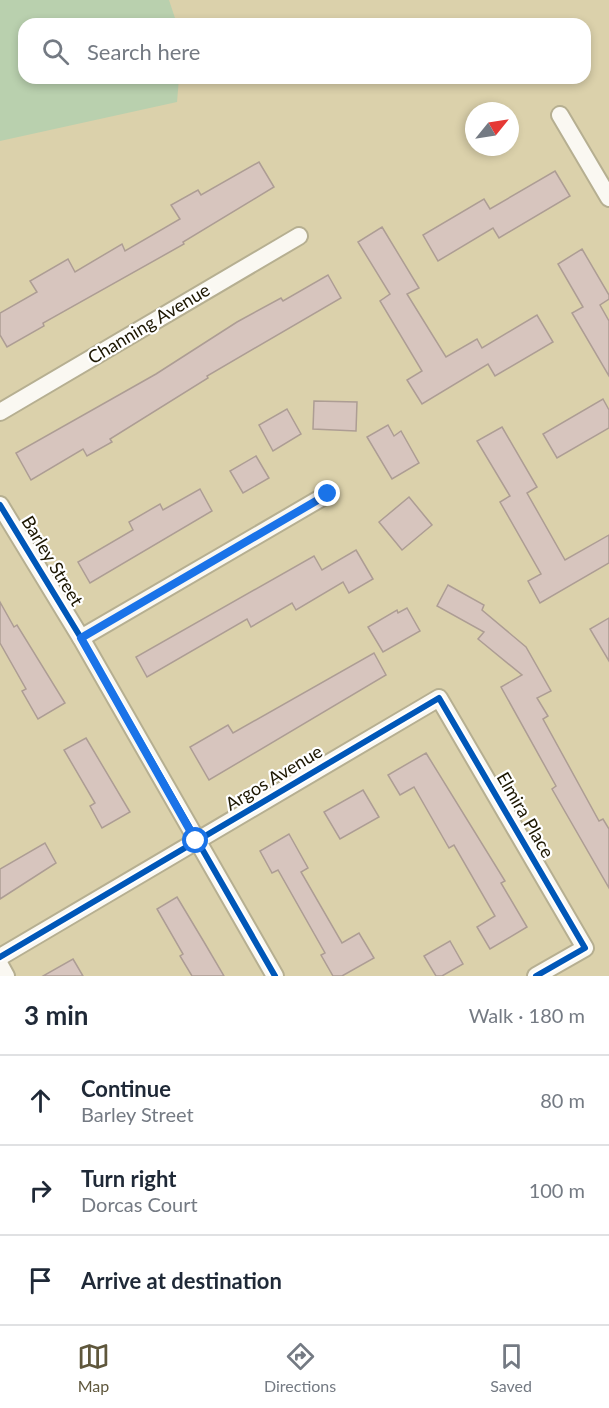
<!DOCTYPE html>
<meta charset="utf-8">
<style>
body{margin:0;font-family:Lato,sans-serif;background:#f2f2f3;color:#1f2937}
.compass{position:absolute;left:465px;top:102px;width:54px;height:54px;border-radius:50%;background:#fff;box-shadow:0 3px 9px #0003;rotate:60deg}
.stop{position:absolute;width:18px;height:18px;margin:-14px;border:4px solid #1a73e8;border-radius:50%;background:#fff}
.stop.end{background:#1a73e8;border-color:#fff;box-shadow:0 2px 6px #0008}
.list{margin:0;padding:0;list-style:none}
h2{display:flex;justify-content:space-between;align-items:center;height:78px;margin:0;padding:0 24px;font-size:26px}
h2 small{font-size:20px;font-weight:400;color:#747a83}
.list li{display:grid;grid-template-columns:39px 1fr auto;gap:18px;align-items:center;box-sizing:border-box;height:90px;padding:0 24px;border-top:2px solid #e0e1e3}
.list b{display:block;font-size:22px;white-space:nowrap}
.list p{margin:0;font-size:20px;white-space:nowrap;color:#747a83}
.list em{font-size:20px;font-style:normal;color:#747a83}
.icon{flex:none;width:33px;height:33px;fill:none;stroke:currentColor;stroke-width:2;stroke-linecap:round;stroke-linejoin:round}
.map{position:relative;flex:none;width:609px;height:976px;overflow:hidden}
.search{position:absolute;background:#fff;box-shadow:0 3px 9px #0003;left:18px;right:18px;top:18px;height:66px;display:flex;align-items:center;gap:15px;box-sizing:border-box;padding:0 21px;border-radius:18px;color:#747a83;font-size:22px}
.sheet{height:348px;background:#fff}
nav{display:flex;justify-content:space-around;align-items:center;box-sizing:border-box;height:84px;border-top:2px solid #e0e1e3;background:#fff;font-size:16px;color:#747a83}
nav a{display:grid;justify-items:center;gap:3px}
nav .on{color:#5f573c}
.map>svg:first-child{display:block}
.green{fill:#b9d0ae}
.building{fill:#d7c5be;stroke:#ad9d94;stroke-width:1.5}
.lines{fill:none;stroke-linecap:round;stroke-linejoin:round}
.street-casing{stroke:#b6af91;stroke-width:20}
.street{stroke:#faf8f2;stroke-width:16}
.cycleway-casing{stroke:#fff;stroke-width:10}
.cycleway{stroke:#0057b8;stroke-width:6}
.route{stroke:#1a73e8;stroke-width:8}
.labels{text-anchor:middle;stroke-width:4.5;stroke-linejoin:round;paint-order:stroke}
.street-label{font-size:18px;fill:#1c1600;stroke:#fff}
</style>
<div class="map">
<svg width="609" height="976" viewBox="0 0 609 976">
<rect width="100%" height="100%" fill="#dbd1ab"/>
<polygon class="green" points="0,0 169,0 177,24 24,24 24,78 179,78 177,102 0,141"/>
<g class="building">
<polygon points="259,162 274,187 183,242 184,244 43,323 44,326 7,347 0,335 0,313 37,292 30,281 68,259 75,272 122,244 125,251 180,219 171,205 198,190 201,195"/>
<polygon points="555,171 570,196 499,238 493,228 438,261 423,235 484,199 490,209"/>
<polygon points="382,227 419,288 407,294 446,357 477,339 482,348 537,315 553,342 495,376 488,364 422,404 407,380 422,371 380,301 390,294 358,242"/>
<polygon points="582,249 609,295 609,299 600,305 609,321 609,376 572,313 583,307 558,264"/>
<polygon points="328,275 341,298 207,376 208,378 110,439 112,442 87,456 83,449 31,480 16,453 156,374 237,322 281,298 283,301"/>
<polygon points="603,399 609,410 609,428 557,458 543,434"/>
<polygon points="314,401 357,402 356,431 313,429"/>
<polygon points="287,409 301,434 273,451 259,425"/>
<polygon points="388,425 394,436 401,431 419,463 392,479 367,437"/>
<polygon points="502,427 537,487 527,493 565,560 609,535 609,563 540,603 528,581 541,574 500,502 510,496 477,441"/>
<polygon points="256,456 269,478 243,493 230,471"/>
<polygon points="200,489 212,511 90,583 78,562 133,530 129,522 160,504 163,510"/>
<polygon points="409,497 432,525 402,550 379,522"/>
<polygon points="356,550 373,579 349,593 343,582 296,610 292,603 251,627 247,619 147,677 136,657 314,556 322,570"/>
<polygon points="448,585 484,605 482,610 526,647 551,691 537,698 548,716 543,719 599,821 603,819 609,829 609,888 552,789 556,786 501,687 522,675 478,639 484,632 437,606"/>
<polygon points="0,602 14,627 17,625 65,703 38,719 22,691 26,689 0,643"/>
<polygon points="407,608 420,631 383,652 368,627 397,610 398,613"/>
<polygon points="609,618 609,661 590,629"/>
<polygon points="374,653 386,675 209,780 190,747 228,725 233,733"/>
<polygon points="86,738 130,812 102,828 90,806 95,803 64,750"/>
<polygon points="426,753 505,881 501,883 527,927 490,949 477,927 495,916 454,845 449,848 414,787 400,795 388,775"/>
<polygon points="363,790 379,817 340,839 324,812"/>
<polygon points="289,834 308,868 301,872 342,943 359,933 374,958 342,976 333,976 321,955 325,953 278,870 272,873 260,851"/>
<polygon points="45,843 56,863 0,899 0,869"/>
<polygon points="177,897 204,942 224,976 192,976 180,956 183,954 157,909"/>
<polygon points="450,941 463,964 442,976 436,976 424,956"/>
<polygon points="73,959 83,976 43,976"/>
</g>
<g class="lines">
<g class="street-casing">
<g id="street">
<polyline points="560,115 609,198"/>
<polyline points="0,412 299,236"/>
<polyline points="0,505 81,638 275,976"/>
<polyline points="81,638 328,494"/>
<polyline points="0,957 439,698 585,948 536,976"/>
<polyline points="0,965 6,976"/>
</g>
</g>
<use href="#street" class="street"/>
<g class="cycleway-casing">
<g id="cycleway">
<polyline points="0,505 81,638 275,976"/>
<polyline points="0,957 439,698 585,948 536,976"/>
</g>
</g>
<use href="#cycleway" class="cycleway"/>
</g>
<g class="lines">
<polyline class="route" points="196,841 81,638 328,494"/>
</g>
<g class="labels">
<g class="street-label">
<text transform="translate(149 324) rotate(-31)" y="6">Channing Avenue</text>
<text transform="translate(52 561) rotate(59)" y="6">Barley Street</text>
<text transform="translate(274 778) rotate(-31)" y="6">Argos Avenue</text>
<text transform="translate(525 815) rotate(60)" y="6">Elmira Place</text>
</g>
</g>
</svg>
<svg class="compass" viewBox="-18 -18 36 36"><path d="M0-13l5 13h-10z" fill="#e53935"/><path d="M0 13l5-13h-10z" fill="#747a83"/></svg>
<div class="stop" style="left:196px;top:841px"></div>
<div class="stop end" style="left:328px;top:494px"></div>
<div class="search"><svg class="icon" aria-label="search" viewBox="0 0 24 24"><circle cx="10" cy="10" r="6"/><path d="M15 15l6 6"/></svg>Search here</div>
</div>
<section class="sheet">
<h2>3 min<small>Walk · 180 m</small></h2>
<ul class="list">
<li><svg class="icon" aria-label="ahead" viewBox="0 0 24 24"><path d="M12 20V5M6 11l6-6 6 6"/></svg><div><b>Continue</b><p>Barley Street</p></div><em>80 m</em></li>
<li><svg class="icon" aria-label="right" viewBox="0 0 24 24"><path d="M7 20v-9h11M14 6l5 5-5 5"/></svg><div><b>Turn right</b><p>Dorcas Court</p></div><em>100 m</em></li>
<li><svg class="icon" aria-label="arrive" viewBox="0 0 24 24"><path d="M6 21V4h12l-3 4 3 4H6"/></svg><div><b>Arrive at destination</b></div></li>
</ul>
</section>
<nav>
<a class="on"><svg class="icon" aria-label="map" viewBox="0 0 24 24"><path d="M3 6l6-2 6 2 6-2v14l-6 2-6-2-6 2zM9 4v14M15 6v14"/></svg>Map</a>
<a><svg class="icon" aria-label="directions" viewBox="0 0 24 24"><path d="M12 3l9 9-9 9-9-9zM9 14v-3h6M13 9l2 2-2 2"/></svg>Directions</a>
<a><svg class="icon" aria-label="saved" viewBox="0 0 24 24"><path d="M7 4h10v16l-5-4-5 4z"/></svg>Saved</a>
</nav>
